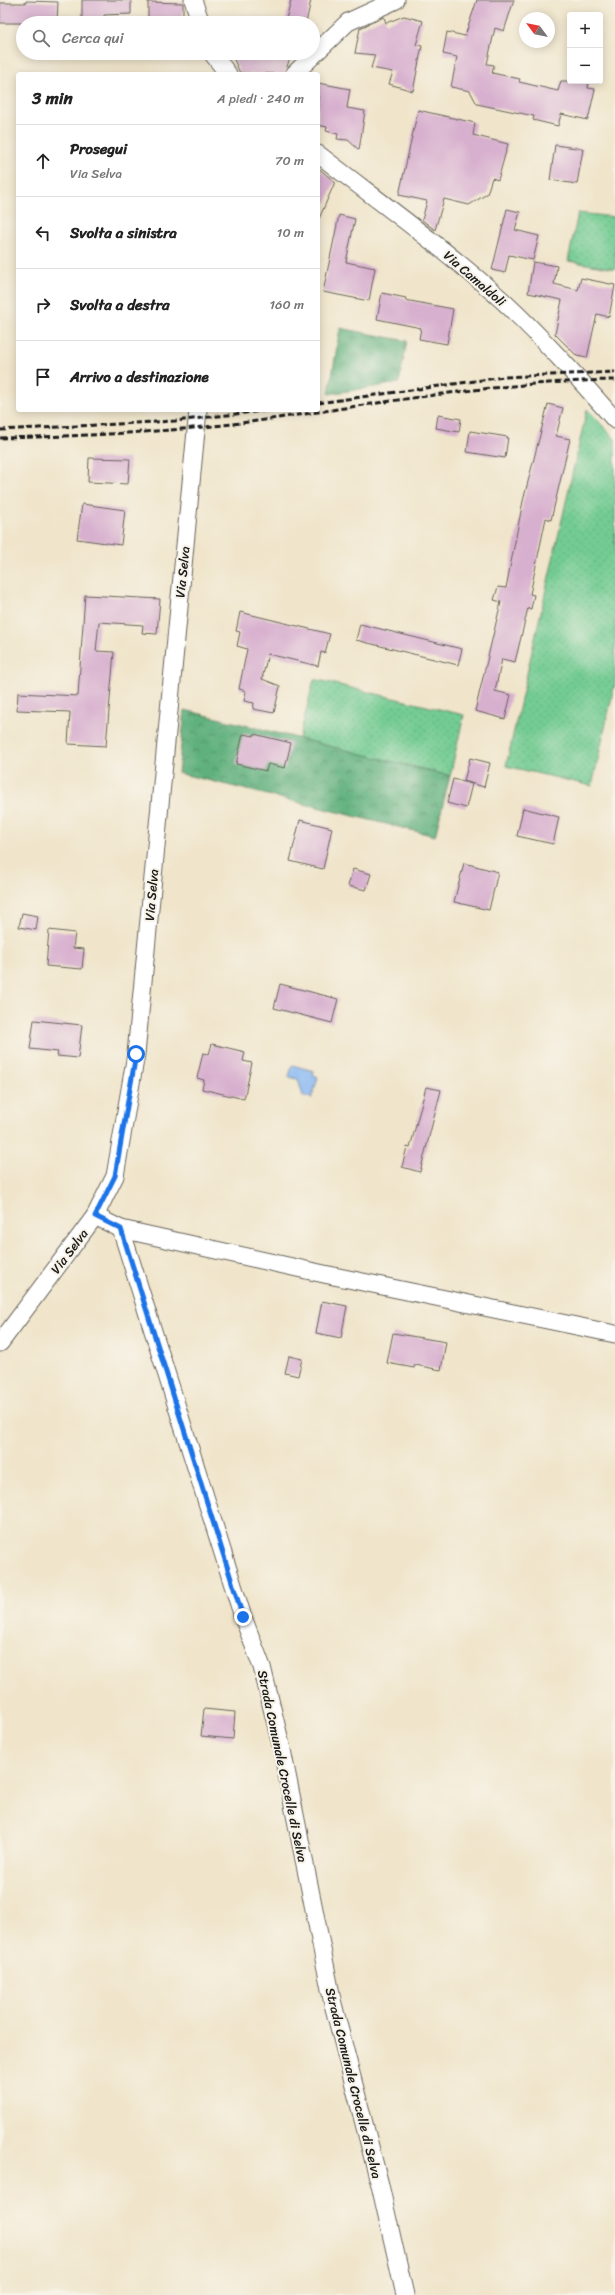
<!DOCTYPE html>
<html lang="it">
<meta charset="utf-8">
<style>
body{margin:0;font-family:Sriracha,sans-serif;background:#f2f2f2;color:#222}
.controls{position:absolute;right:12px;top:12px;display:grid;overflow:hidden;border-radius:4px;box-shadow:0 2px 10px #0003}
.controls button{width:36px;height:36px;display:grid;place-items:center;padding:0;border:0;border-bottom:1px solid #e0e0e0;background:#fff;color:#222;font:20px sans-serif}
.compass{position:absolute;left:519px;top:12px;width:36px;height:36px;border-radius:50%;background:#fff;box-shadow:0 2px 10px #0003;rotate:302deg}
.stop{position:absolute;width:12px;height:12px;margin:-9px;border:3px solid #1a73e8;border-radius:50%;background:#fff}
.stop.end{background:#1a73e8;border-color:#fff;box-shadow:0 1px 4px #0008}
.list{margin:0;padding:0;list-style:none}
h2{display:flex;justify-content:space-between;align-items:center;height:52px;margin:0;padding:0 16px;font-size:17px}
h2 small{font-size:13px;font-weight:400;color:#767676}
.list li{display:grid;grid-template-columns:26px 1fr auto;gap:12px;align-items:center;box-sizing:border-box;height:72px;padding:0 16px;border-top:1px solid #e0e0e0}
.list b{display:block;font-size:15px;white-space:nowrap}
.list p{margin:0;font-size:13px;white-space:nowrap;color:#767676}
.list em{font-size:13px;font-style:normal;color:#767676}
.icon{flex:none;width:22px;height:22px;fill:none;stroke:currentColor;stroke-width:2;stroke-linecap:round;stroke-linejoin:round}
.map{position:relative;flex:none;width:615px;height:2295px;overflow:hidden}
.search{position:absolute;background:#fff;box-shadow:0 2px 10px #0003;left:16px;top:16px;width:304px;height:44px;display:flex;align-items:center;gap:10px;box-sizing:border-box;padding:0 14px;border-radius:22px;color:#767676;font-size:15px}
.panel{position:absolute;background:#fff;box-shadow:0 2px 10px #0003;left:16px;top:72px;width:304px;height:340px;border-radius:4px}
.map>svg:first-child{display:block}
.green{fill:url(#green-dots);stroke:#487458}
.forest{fill:url(#forest-crowns);stroke:#3d664c}
.water{fill:#87b8f3;stroke:#526a88}
.building{fill:#d8b0cf}
.lines{fill:none;stroke-linecap:round;stroke-linejoin:round}
.minor-casing{stroke:#666259;stroke-width:19}
.minor{stroke:#fff;stroke-width:17}
.rail{stroke:#1c1c1c;stroke-width:3;stroke-dasharray:6 3;stroke-linecap:butt}
.route{stroke:#1a73e8;stroke-width:5}
.labels{text-anchor:middle;stroke-width:4;stroke-linejoin:round;paint-order:stroke}
.street-label{font-size:13px;fill:#1c1c1c;stroke:#f7f3e8}
</style>
<div class="map">
<svg width="615" height="2295" viewBox="0 0 615 2295">
<defs>
<pattern id="green-dots" width="8" height="8" patternUnits="userSpaceOnUse"><rect width="8" height="8" fill="#73cc93"/><path d="M2 2h.1M6 6h.1" fill="none" stroke="#63af7e" stroke-width="1.8" stroke-linecap="round"/></pattern>
<pattern id="forest-crowns" width="20" height="18" patternUnits="userSpaceOnUse"><rect width="20" height="18" fill="#5eb07d"/><path d="M2 6a3 3 0 1 1 6 0M12 15a3 3 0 1 1 6 0" fill="none" stroke="#4d8e66"/></pattern>
</defs>
<rect width="100%" height="100%" fill="#f7f3e8"/>
<filter id="ink" filterUnits="userSpaceOnUse"><feTurbulence type="fractalNoise" baseFrequency=".025" numOctaves="2"/><feDisplacementMap in="SourceGraphic" scale="8" xChannelSelector="R" yChannelSelector="G"/><feConvolveMatrix kernelMatrix="1 2 1 2 8 2 1 2 1" color-interpolation-filters="sRGB"/></filter>
<filter id="wash" filterUnits="userSpaceOnUse"><feTurbulence type="fractalNoise" baseFrequency=".012" numOctaves="4" result="noise"/><feDisplacementMap in="SourceGraphic" scale="16" xChannelSelector="R" yChannelSelector="G"/><feGaussianBlur stdDeviation="0.9" result="paint"/><feColorMatrix in="noise" values="0 0 0 0 0 0 0 0 0 0 0 0 0 0 0 0 0 1.4 0 .05"/><feComposite in="paint" operator="in"/></filter>
<g filter="url(#wash)">
<rect width="100%" height="100%" fill="#f0e5cb"/>
<g class="green">
<polygon points="578,213 615,217 615,269 568,261"/>
<polygon points="587,409 615,439 615,683 592,786 506,766"/>
<polygon points="314,679 464,715 450,776 299,739"/>
</g>
<g class="forest">
<polygon points="340,328 407,341 399,383 329,394"/>
<polygon points="185,710 450,776 435,836 178,773"/>
</g>
<polygon class="water" points="292,1065 314,1071 313,1076 318,1077 312,1098 303,1096 298,1079 289,1077"/>
<g id="blocks">
<g class="building">
<polygon points="82,0 131,0 131,14 104,15 104,23 82,23"/>
<polygon points="291,0 311,0 306,23 285,23"/>
<polygon points="477,0 514,0 504,31 495,28 487,64 494,65 492,73 520,79 519,82 558,91 561,81 589,81 588,88 595,89 588,120 561,114 558,126 533,120 534,116 477,104 470,91 451,87 457,57 443,54 447,32 465,36"/>
<polygon points="26,1 58,2 57,23 0,23 0,3 26,3"/>
<polygon points="148,2 183,3 183,23 148,23"/>
<polygon points="404,16 423,21 416,45 422,46 413,91 389,84 393,72 371,68 375,55 355,53 360,28 384,17 386,23"/>
<polygon points="231,53 292,53 284,74 240,73"/>
<polygon points="318,83 350,89 347,108 365,111 359,150 348,140 337,139 338,134 326,131 327,127 318,125"/>
<polygon points="418,110 475,123 473,135 508,144 498,180 492,178 487,194 469,205 444,199 435,230 422,220 427,201 399,195"/>
<polygon points="555,145 583,149 577,184 550,180"/>
<polygon points="318,168 335,182 318,221"/>
<polygon points="507,209 520,212 515,230 539,236 533,260 509,255 505,273 492,270"/>
<polygon points="339,215 355,219 346,262 375,268 369,301 323,292"/>
<polygon points="533,262 557,266 554,284 578,290 581,278 615,285 609,317 597,314 587,358 577,356 555,334 562,300 528,293"/>
<polygon points="382,293 406,298 405,300 453,309 447,344 419,339 421,328 377,319"/>
<polygon points="548,404 563,408 556,436 570,439 551,520 546,518 530,594 534,595 531,609 528,608 515,662 502,659 495,691 511,695 505,719 475,711 501,602 494,600 498,587 506,588 523,501"/>
<polygon points="438,415 461,419 459,432 436,428"/>
<polygon points="470,431 508,437 505,458 467,452"/>
<polygon points="89,458 130,459 128,484 88,482"/>
<polygon points="82,504 125,510 121,545 77,539"/>
<polygon points="85,595 160,599 157,634 142,633 143,625 99,622 96,651 114,652 106,746 68,744 70,712 17,710 18,693 78,696"/>
<polygon points="240,612 330,634 325,653 321,652 318,666 268,654 262,679 280,686 274,713 253,709 254,703 244,701 246,691 239,689 247,649 237,646 240,632 236,631"/>
<polygon points="360,624 462,649 458,665 356,640"/>
<polygon points="243,734 254,736 254,734 291,743 285,768 268,764 266,771 236,764"/>
<polygon points="470,758 490,763 484,787 464,781"/>
<polygon points="453,779 472,784 466,808 447,803"/>
<polygon points="523,808 559,817 553,844 517,836"/>
<polygon points="300,820 332,828 323,869 290,861"/>
<polygon points="464,863 498,872 489,910 454,902"/>
<polygon points="353,869 371,874 366,890 348,886"/>
<polygon points="22,913 38,916 36,930 19,927"/>
<polygon points="49,930 75,933 73,948 84,949 82,969 46,966"/>
<polygon points="280,984 338,999 332,1023 274,1008"/>
<polygon points="34,1020 82,1025 78,1058 57,1056 58,1052 30,1049"/>
<polygon points="212,1044 245,1052 243,1061 252,1063 244,1099 202,1089 204,1080 197,1078 203,1053 209,1054"/>
<polygon points="426,1087 441,1090 420,1172 402,1167 407,1147 410,1148"/>
<polygon points="322,1301 347,1306 341,1338 316,1333"/>
<polygon points="393,1333 446,1342 441,1370 415,1365 414,1368 387,1363"/>
<polygon points="289,1356 302,1359 298,1376 285,1373"/>
<polygon points="204,1709 235,1712 233,1739 201,1736"/>
</g>
</g>
</g>
<g filter="url(#ink)">
<use href="#blocks" fill-opacity="0" stroke="#666259" stroke-width="1"/>
<g class="lines">
<g class="minor-casing">
<g id="minor">
<polyline points="193,0 201,23"/>
<polyline points="212,53 228,74"/>
<polyline points="294,74 348,22 396,0"/>
<path d="M318 154C380 202 444 248 503 301 543 338 579 379 615 420"/>
<polyline points="95,1216 121,1229 243,1617 262,1667 281,1745 333,2004 380,2185 405,2295"/>
<polyline points="121,1229 324,1274 615,1334"/>
<polyline points="0,1343 95,1216 115,1176 136,1054 198,410"/>
</g>
</g>
<use href="#minor" class="minor"/>
<g class="rail">
<polyline points="318,403 504,377 615,372"/>
<polyline points="0,430 175,421 271,410"/>
<path d="M0 438C86 436 172 432 257 421 376 404 494 382 615 380"/>
</g>
</g>
</g>
<g class="lines" filter="url(#ink)">
<polyline class="route" points="136,1054 115,1176 95,1216 121,1229 243,1617"/>
</g>
<g class="labels">
<g class="street-label">
<text transform="translate(475 278) rotate(41)" y="5">Via Camaldoli</text>
<text transform="translate(182 572) rotate(-84)" y="5">Via Selva</text>
<text transform="translate(151 895) rotate(-85)" y="5">Via Selva</text>
<text transform="translate(69 1251) rotate(-53)" y="5">Via Selva</text>
<text transform="translate(283 1766) rotate(78)" y="5">Strada Comunale Crocelle di Selva</text>
<text transform="translate(354 2083) rotate(76)" y="5">Strada Comunale Crocelle di Selva</text>
</g>
</g>
</svg>
<div class="controls">
<button>+</button>
<button>−</button>
</div>
<svg class="compass" viewBox="-18 -18 36 36"><path d="M0-13l5 13h-10z" fill="#e53935"/><path d="M0 13l5-13h-10z" fill="#767676"/></svg>
<div class="stop" style="left:136px;top:1054px"></div>
<div class="stop end" style="left:243px;top:1617px"></div>
<div class="search"><svg class="icon" aria-label="search" viewBox="0 0 24 24"><circle cx="10" cy="10" r="6"/><path d="M15 15l6 6"/></svg>Cerca qui</div>
<section class="panel">
<h2>3 min<small>A piedi · 240 m</small></h2>
<ul class="list">
<li><svg class="icon" aria-label="ahead" viewBox="0 0 24 24"><path d="M12 20V5M6 11l6-6 6 6"/></svg><div><b>Prosegui</b><p>Via Selva</p></div><em>70 m</em></li>
<li><svg class="icon" aria-label="left" viewBox="0 0 24 24"><path d="M17 20v-9H6M10 6l-5 5 5 5"/></svg><div><b>Svolta a sinistra</b></div><em>10 m</em></li>
<li><svg class="icon" aria-label="right" viewBox="0 0 24 24"><path d="M7 20v-9h11M14 6l5 5-5 5"/></svg><div><b>Svolta a destra</b></div><em>160 m</em></li>
<li><svg class="icon" aria-label="arrive" viewBox="0 0 24 24"><path d="M6 21V4h12l-3 4 3 4H6"/></svg><div><b>Arrivo a destinazione</b></div></li>
</ul>
</section>
</div>
